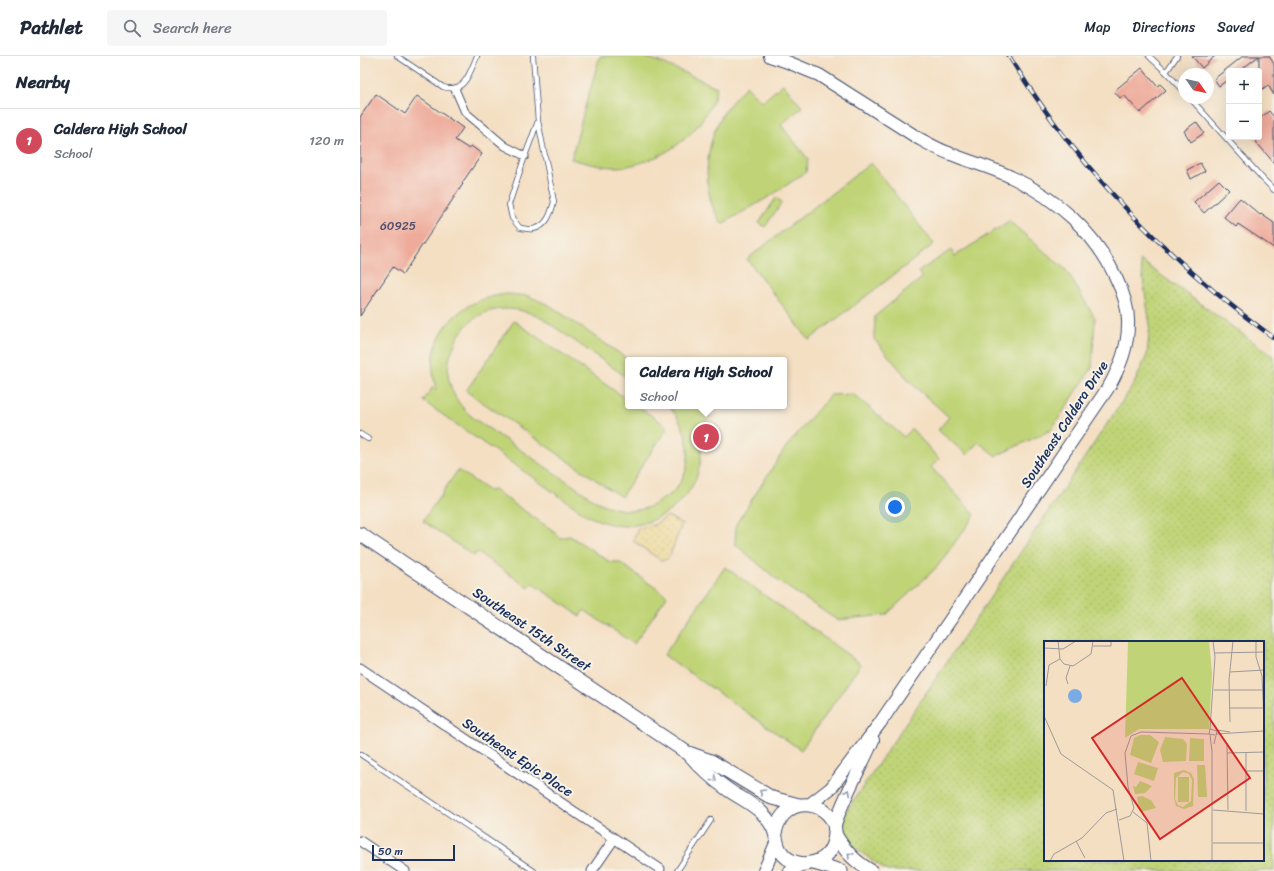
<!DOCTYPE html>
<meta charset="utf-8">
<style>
body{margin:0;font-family:Sriracha,sans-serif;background:#f6f6f7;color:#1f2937}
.controls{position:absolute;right:12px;top:12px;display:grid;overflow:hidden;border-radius:4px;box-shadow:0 4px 16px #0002}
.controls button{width:36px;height:36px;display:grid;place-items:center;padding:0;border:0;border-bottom:1px solid #e0e1e3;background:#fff;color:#1f2937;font:20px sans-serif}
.compass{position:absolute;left:818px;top:12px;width:36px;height:36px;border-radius:50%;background:#fff;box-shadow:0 4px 16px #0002;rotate:124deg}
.scale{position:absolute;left:12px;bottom:10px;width:83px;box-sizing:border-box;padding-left:4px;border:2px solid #1b2f5e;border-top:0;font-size:11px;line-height:14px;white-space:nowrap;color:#1b2f5e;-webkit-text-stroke:3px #f7f3e8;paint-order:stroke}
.you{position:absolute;left:535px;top:451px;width:14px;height:14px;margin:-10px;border:3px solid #fff;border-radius:50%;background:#1a73e8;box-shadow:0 0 0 6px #1a73e833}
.badge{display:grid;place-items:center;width:26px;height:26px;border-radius:50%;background:#d1495b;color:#fff;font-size:13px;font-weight:700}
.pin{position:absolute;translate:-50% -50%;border:2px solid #fff;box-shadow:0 1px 4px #0006}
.popup{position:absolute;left:265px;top:301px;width:162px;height:52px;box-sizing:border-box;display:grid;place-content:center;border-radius:4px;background:#fff;filter:drop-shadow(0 1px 3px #0005);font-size:13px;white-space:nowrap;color:#747a83}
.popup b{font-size:15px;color:#1f2937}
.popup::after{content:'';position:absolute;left:50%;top:100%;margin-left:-8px;border:8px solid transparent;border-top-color:#fff}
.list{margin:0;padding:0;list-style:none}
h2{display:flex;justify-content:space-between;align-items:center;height:52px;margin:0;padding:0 16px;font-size:17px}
h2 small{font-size:13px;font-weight:400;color:#747a83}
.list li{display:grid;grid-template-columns:26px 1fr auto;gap:12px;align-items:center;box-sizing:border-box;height:64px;padding:0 16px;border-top:1px solid #e0e1e3}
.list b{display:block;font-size:15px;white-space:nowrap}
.list p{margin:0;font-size:13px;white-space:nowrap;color:#747a83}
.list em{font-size:13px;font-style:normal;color:#747a83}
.icon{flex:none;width:22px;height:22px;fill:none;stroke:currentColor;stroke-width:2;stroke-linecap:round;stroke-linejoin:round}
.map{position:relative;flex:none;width:914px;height:815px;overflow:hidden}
header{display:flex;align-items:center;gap:24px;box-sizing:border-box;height:56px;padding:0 20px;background:#fff;border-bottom:1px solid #e0e1e3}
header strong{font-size:19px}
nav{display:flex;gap:22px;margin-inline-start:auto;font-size:14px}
.search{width:280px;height:36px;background:#f6f6f7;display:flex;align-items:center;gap:10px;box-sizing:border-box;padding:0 14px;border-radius:4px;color:#747a83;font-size:15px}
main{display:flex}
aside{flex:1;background:#fff}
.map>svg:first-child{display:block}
.grass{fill:url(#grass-dots);stroke:#6e826a;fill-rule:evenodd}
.sand{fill:url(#sand-dots);stroke:#84847e}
.pitch{fill:#c0d477;stroke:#6e826a}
.building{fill:#eeaa9a}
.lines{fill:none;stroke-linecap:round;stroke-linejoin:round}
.service-casing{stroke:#3c496d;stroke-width:6}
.pedestrian-casing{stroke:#3c496d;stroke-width:9}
.minor-casing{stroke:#3c496d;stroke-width:11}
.tertiary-casing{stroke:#3c496d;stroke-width:14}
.secondary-casing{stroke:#3c496d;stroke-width:15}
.service{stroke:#fff;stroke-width:4.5}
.pedestrian{stroke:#fff;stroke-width:7}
.minor{stroke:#fff;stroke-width:9}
.tertiary{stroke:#fff;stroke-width:12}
.secondary{stroke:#fff;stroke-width:13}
.rail-casing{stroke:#1b2f5e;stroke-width:4.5}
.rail{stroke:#f7f3e8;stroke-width:3;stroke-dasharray:9;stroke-linecap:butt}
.oneway{stroke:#8d97ae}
.labels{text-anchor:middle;stroke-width:4;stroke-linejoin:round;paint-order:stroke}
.number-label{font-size:12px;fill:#504e6d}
.street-label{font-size:14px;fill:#1b2f5e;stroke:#f7f3e8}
.inset-road{fill:none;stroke:#9d999b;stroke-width:1}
.view{fill:#d62828;fill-opacity:0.15;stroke:#d62828;stroke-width:2}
.inset-edge{fill:none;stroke:#1b2f5e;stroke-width:2}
</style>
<header>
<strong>Pathlet</strong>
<div class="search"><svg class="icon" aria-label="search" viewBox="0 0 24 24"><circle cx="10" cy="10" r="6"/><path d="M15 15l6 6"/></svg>Search here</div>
<nav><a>Map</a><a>Directions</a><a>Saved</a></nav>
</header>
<main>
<aside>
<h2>Nearby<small></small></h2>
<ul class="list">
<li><span class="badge">1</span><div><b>Caldera High School</b><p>School</p></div><em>120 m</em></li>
</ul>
</aside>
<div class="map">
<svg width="914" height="815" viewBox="0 0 914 815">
<defs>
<pattern id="grass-dots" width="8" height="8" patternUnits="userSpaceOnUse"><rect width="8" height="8" fill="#c0d477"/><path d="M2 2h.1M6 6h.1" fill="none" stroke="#a4b669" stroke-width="1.8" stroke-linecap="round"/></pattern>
<pattern id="sand-dots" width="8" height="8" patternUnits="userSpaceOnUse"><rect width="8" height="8" fill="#eeda9e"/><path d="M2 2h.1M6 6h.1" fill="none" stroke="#ccbb8a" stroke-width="1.8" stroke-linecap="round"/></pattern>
</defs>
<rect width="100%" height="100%" fill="#f7f3e8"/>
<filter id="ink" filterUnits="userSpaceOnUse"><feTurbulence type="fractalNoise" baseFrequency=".025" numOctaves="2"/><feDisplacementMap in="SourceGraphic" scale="8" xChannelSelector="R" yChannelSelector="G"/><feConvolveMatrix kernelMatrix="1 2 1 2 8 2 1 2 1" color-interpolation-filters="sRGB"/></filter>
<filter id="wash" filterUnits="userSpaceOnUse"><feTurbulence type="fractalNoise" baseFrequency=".012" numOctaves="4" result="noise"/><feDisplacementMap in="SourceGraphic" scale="16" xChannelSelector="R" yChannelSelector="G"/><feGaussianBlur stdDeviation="0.9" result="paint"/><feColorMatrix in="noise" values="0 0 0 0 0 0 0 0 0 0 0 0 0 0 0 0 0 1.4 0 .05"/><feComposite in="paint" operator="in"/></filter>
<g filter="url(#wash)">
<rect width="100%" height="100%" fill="#f4dfc3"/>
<path class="grass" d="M780 204 914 301V815H527L495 792 483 781 477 769 774 328 787 299 790 269ZM685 586H903V804H685Z"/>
<polygon class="sand" points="308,460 322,468 309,502 302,505 273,485 278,472 294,469"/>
<g class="pitch">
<path d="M240 0H282L305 8 357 31C355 37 354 45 350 51 343 64 333 77 321 86 305 99 277 111 256 111 241 111 226 107 211 103L225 51Z"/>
<path d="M423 28 442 51 421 69 448 103 446 116 412 139 362 168C358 161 353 153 351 146 343 116 348 82 364 56 370 47 379 38 386 30L402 46Z"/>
<polygon points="511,107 574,188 449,284 387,203"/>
<polygon points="416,142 422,146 405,171 399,167"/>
<polygon points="649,165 706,214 735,262 732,312 691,374 636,400 618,386 607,399 578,374 589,361 553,329 514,283 515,260 562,222 558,216 591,194 595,200"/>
<path d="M148 238 168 240 189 249 269 304H268V322L183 263C148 244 108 251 93 292 88 303 86 319 91 331 96 346 106 357 119 366L236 445C248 451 264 456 278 454 285 453 292 450 298 446 305 442 312 438 317 431 336 408 329 370 308 350H336L350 360 342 372 337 369C342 382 342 394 340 408 334 444 299 470 263 470 251 469 239 465 228 460L63 345 73 331 76 334C75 326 72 317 73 309 73 301 75 293 78 285 90 255 117 241 148 238Z"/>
<polygon points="154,265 268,344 268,350 277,350 308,371 261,441 106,335"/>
<polygon points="493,338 544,381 552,373 579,403 571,411 615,459 577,511 526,559 477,564 421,527 375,488 376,468 426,391 470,339"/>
<polygon points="98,414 129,435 134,434 195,476 199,482 210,480 250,506 259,506 307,540 274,588 224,554 220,560 172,527 169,532 117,496 114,500 63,465 79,441 82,441 82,437"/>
<polygon points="365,511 501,608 441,694 304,599"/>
</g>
<g id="blocks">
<g class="building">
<polygon points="832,0 855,0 842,12"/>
<polygon points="883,0 899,0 879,15 869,15 869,23 859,30 854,23"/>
<polygon points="899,0 909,0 914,8 914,39 908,29 899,36"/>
<polygon points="782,12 797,30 800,28 806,34 780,57 764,39 760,42 754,35"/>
<polygon points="16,38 45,58 57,40 103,72 95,84 109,93 111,90 122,98 102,127 103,128 43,218 33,211 0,260 0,61"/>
<polygon points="909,55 914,61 914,107 892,81 899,81 899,63"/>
<polygon points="836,66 844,77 831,86 824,75"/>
<polygon points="840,107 845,115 831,123 827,114"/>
<polygon points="859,124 869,134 844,157 834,146"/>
<polygon points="880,142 900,159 901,158 914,167 914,192 878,168 876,171 864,161"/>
</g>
</g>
</g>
<g filter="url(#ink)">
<use href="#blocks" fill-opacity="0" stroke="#3c496d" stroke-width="1"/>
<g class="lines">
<g class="service-casing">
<g id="service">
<path d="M37 0 83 31C105 38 110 16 117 0"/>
<path d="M173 0 178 65 194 146C191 157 187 171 173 173 169 174 164 172 160 172L152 162 149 148 165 100 178 65"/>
<polyline points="789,0 806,16 824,35"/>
<polyline points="806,16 817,0"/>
<polyline points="830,42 903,123 914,134"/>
<polyline points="0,378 8,383"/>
<polyline points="0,698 174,815"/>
<polyline points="317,815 351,764"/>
</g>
</g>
<g class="pedestrian-casing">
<polyline id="pedestrian" points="95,33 105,56 145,90 165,100"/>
</g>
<g class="minor-casing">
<g id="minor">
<polyline points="0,612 300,813"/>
<polyline points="0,785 45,815"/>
<polyline points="232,815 254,783"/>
</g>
</g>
<g class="tertiary-casing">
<g id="tertiary">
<path d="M410 0 425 5 459 19 558 82C569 88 579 94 591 98 610 106 631 111 651 121 696 142 735 176 756 222 763 236 769 252 768 269 768 291 760 310 750 329L520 667 471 732 449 749"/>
<path d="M474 772C483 741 500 714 513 684"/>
<polyline points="404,815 416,787"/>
<polyline points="430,815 444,808"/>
</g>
</g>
<g class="secondary-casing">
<g id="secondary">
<polyline points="0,478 326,696 351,705 412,742 439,749"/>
<path d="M329 698C340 711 353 723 367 733 378 741 392 747 402 757 407 762 413 770 415 777 417 783 416 788 420 794 428 808 446 811 460 804 469 800 474 789 475 779 478 746 424 733 415 777"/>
<path d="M475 778C485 795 494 805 511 815"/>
<polyline points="454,807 481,815"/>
</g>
</g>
<use href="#service" class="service"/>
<use href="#pedestrian" class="pedestrian"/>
<use href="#minor" class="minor"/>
<use href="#tertiary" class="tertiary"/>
<use href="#secondary" class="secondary"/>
<g class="rail-casing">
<path id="rail" d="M649 0C717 111 808 205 914 282"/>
</g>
<use href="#rail" class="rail"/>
</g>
<defs><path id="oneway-chevron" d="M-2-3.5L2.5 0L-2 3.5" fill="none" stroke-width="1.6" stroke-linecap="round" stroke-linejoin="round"/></defs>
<g class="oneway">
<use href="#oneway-chevron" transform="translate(354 723) rotate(39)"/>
<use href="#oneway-chevron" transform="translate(402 736) rotate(-149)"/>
<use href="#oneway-chevron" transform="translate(488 736) rotate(-63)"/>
<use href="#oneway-chevron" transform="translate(490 799) rotate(-134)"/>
</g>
</g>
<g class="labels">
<g class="number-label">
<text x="38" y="174">60925</text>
</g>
<g class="street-label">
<text transform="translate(704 368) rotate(-57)" y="5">Southeast Caldera Drive</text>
<text transform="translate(172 573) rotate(34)" y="5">Southeast 15th Street</text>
<text transform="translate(158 701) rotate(34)" y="5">Southeast Epic Place</text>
</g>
</g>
<g transform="translate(684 585)">
<rect width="220" height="220" fill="#f4dfc3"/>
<path d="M84 0H165L168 33 165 88H95L81 97Z" fill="#c0d477"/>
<path d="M96 94H106L115 101 107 122 86 114 90 97ZM121 96 139 98 143 103 142 120 119 121 116 109ZM146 97 160 98V120H145ZM94 121 114 127 110 140 90 133ZM153 124H161L163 156H154ZM140 129 147 132 150 138 149 165 140 168 132 165 130 157V132ZM139 131 145 133 148 139 147 160 139 166 134 164 131 158 132 137ZM134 136H145V161H134ZM96 140 108 145 101 152 91 153 89 145 92 146ZM98 155 107 159 112 167 96 171 93 156Z" fill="#c0d477" fill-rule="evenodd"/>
<path d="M24 55a7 7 0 1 1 14 0a7 7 0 1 1-14 0Z" fill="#7aabe5"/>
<path class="inset-road" d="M14 0 16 18 20 23 29 25 47 13 49 0M212 0V16L218 35 220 79M49 5H67V0M0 7 19 8 32 0M171 12 220 11M186 31 220 29M24 43 22 37 26 25M2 45 5 24 16 18M170 49H219M185 67H219M0 75 17 113 69 149 80 220M186 81 185 39 189 0M166 88 171 16 169 0M173 89 186 91M172 93 220 90M166 94 168 110V220M170 103 173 90 166 88 165 93 171 94M183 104 184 169M183 112 220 111M202 112V170M202 130H220M169 169 220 173M89 171 103 182 107 220M75 179 86 175 90 167 84 146 81 112 87 95 97 91 165 93M32 200 41 217M169 202H220M6 220 10 213 38 197 62 172 73 168"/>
<path class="view" d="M138 37 206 137 116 198 48 97Z"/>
<rect width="220" height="220" class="inset-edge"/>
</g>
</svg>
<div class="controls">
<button>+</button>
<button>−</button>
</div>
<svg class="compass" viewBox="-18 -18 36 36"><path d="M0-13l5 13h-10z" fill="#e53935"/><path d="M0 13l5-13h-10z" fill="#747a83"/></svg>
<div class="scale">50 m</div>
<div class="you"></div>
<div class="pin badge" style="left:346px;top:381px">1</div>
<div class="popup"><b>Caldera High School</b>School</div>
</div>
</main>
